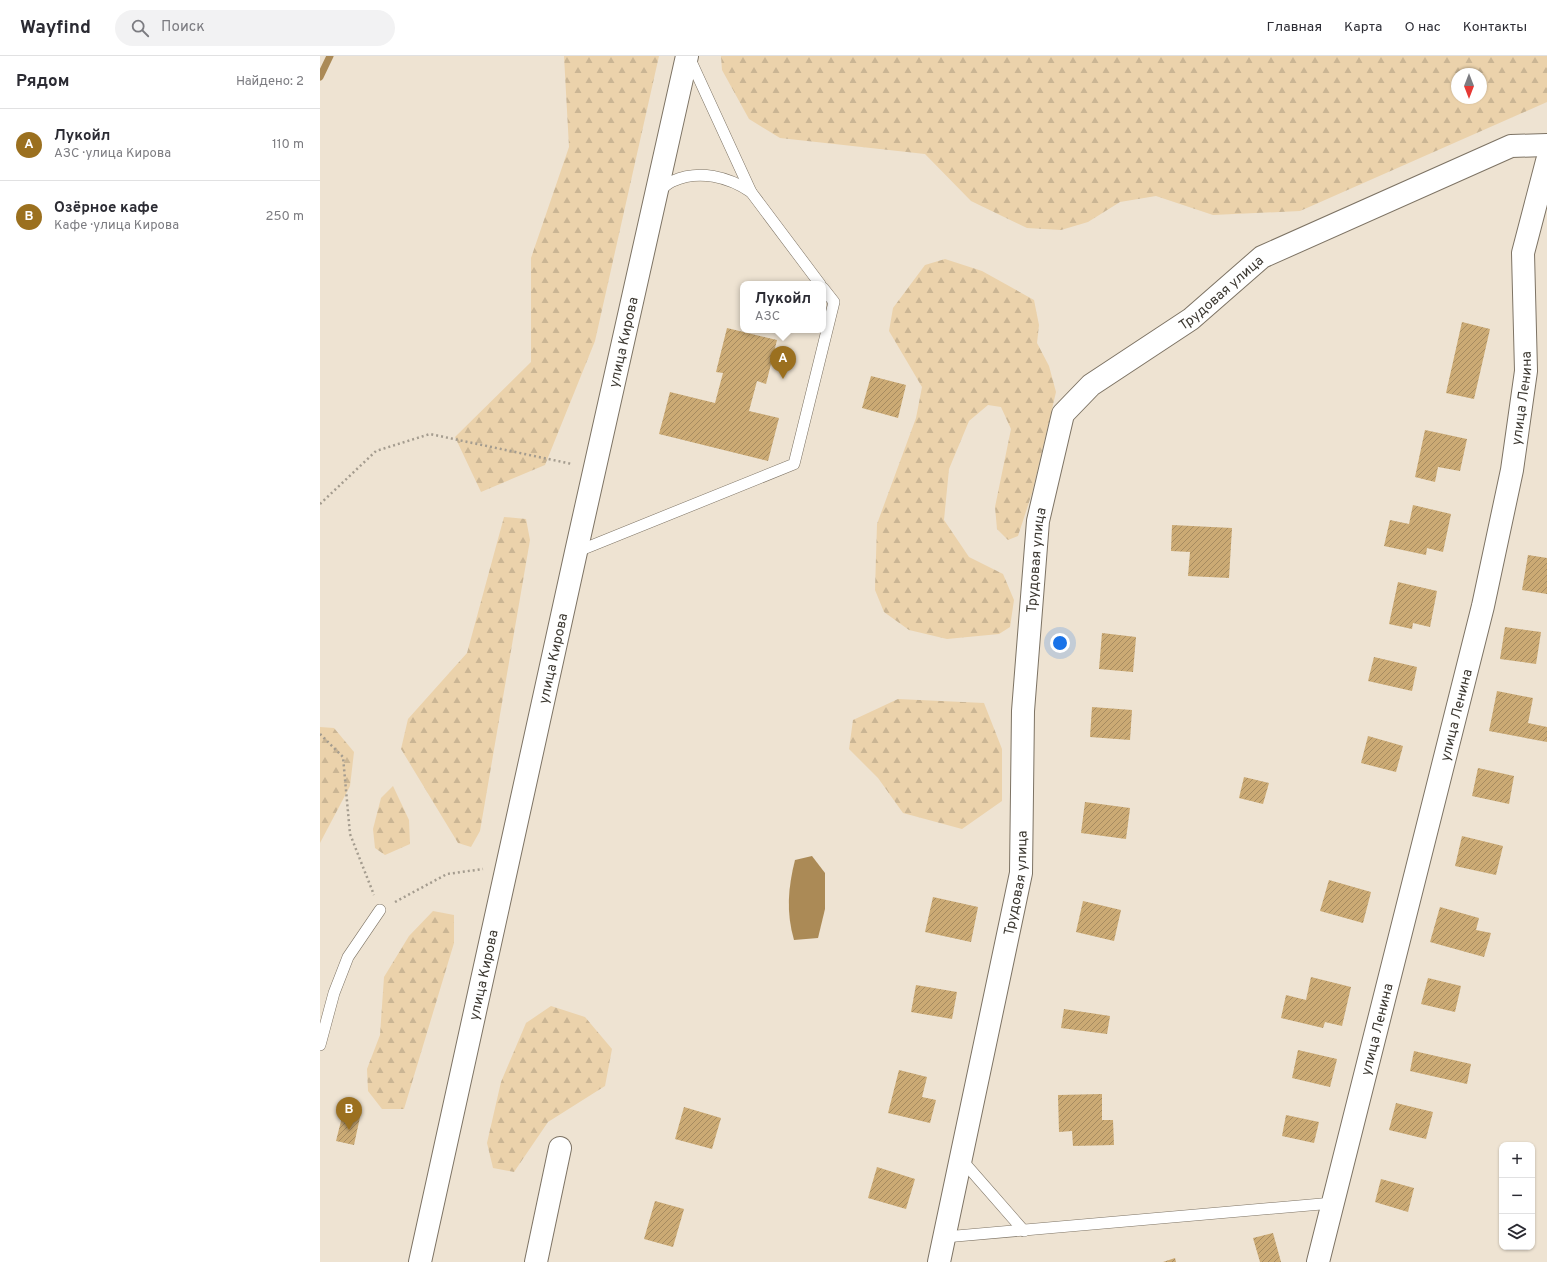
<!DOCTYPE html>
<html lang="ru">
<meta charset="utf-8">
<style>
body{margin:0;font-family:Overpass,sans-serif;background:#f2f2f3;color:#2b2b33}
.controls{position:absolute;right:12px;bottom:12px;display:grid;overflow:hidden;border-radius:8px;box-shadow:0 1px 3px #0004}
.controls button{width:36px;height:36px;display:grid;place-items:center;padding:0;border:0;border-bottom:1px solid #e1e1e2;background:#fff;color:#2b2b33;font:20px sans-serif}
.compass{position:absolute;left:1131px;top:12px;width:36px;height:36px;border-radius:50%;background:#fff;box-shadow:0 1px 3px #0004;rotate:180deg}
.you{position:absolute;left:740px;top:587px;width:14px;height:14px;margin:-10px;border:3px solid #fff;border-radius:50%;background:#1a73e8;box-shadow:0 0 0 6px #1a73e833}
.badge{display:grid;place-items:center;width:26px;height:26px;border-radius:50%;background:#9b701f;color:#fff;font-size:13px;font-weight:700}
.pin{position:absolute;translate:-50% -33px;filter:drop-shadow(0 1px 2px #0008)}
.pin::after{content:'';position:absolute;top:21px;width:14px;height:12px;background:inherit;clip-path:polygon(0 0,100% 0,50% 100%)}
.popup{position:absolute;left:420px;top:225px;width:86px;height:52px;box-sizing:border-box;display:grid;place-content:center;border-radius:8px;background:#fff;filter:drop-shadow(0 1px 3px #0005);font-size:13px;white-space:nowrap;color:#7c7c81}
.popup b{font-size:15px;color:#2b2b33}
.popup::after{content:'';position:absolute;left:50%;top:100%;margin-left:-8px;border:8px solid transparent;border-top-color:#fff}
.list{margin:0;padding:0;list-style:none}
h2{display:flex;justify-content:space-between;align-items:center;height:52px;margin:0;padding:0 16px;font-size:17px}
h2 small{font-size:13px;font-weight:400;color:#7c7c81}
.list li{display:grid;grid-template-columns:26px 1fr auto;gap:12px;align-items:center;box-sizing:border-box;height:72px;padding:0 16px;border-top:1px solid #e1e1e2}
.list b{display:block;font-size:15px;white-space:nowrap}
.list p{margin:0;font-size:13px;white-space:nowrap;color:#7c7c81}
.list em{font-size:13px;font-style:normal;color:#7c7c81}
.icon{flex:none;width:22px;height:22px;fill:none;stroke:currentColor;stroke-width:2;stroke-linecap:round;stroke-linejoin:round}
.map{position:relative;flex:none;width:1227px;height:1206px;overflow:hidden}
header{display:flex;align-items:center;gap:24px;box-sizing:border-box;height:56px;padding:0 20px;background:#fff;border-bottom:1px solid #e1e1e2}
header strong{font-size:19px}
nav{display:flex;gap:22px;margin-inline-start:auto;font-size:14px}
.search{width:280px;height:36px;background:#f2f2f3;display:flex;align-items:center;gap:10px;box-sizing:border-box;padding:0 14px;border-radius:22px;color:#7c7c81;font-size:15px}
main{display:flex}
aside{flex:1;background:#fff}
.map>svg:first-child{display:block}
.forest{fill:url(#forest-firs);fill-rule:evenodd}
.water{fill:#ab8a56}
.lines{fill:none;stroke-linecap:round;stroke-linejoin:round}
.stream{stroke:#ab8a56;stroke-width:7}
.building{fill:url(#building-hatch)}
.lane-casing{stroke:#7d7364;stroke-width:12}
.street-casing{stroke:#7d7364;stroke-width:24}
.secondary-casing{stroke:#7d7364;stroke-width:24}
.path{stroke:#a49c8f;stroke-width:2.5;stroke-dasharray:2 3;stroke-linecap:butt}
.lane{stroke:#fff;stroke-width:11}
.street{stroke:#fff;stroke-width:22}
.secondary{stroke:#fff;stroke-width:22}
.labels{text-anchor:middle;stroke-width:3.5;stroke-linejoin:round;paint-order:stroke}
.street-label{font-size:14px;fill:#3c3831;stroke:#eee3d2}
</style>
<header>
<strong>Wayfind</strong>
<div class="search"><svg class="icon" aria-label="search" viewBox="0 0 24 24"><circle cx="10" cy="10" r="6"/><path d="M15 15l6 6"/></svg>Поиск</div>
<nav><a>Главная</a><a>Карта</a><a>О нас</a><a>Контакты</a></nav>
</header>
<main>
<aside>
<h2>Рядом<small>Найдено: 2</small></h2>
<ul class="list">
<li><span class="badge">A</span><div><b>Лукойл</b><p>АЗС · улица Кирова</p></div><em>110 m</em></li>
<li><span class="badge">B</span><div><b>Озёрное кафе</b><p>Кафе · улица Кирова</p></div><em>250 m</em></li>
</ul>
</aside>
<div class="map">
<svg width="1227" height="1206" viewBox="0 0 1227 1206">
<defs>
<pattern id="forest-firs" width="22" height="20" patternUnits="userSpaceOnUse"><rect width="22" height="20" fill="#ebd2ab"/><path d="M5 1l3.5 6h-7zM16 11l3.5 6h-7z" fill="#cab594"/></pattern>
<pattern id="building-hatch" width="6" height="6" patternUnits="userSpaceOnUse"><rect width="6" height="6" fill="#cbaa74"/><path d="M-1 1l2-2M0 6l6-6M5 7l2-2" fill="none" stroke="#a68b60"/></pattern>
</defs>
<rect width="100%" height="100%" fill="#eee3d2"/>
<g class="forest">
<polygon points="244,0 339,0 275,285 225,409 161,436 135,381 211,306 211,202 249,91"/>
<path d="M401 0H1227V46L980 155 893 159 836 140 800 146 768 166 741 174 707 172 651 145 605 98 460 82 429 63 402 14ZM1137 18H1161V42H1137Z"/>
<polygon points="625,203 662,215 714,244 719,269 717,287 729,310 736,336 712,437 698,480 688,484 677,473 675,451 691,373 681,351 668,349 649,365 629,413 624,464 649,501 683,518 694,544 690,571 679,578 627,583 589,574 564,556 555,534 557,468 596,362 602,331 569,275 573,252 605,209"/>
<polygon points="184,461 206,463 210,484 160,775 151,791 138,787 81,693 88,663 147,597"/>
<polygon points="578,643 664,647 682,693 682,745 642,773 583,757 558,722 529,693 533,664"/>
<polygon points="0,671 14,672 34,696 30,730 0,787"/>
<polygon points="73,730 89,764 90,788 65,799 55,792 53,773 61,742"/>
<polygon points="113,855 134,859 134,887 84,1053 62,1053 48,1035 47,1013 60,979 64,921 89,880"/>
<polygon points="231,950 265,961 292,993 285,1030 228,1066 194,1116 173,1112 167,1087 181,1026 206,967"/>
</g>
<path class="water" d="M492 800 505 817V853L498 882 474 884C466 856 468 832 475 804Z"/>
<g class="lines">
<polyline class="stream" points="0,21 10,0"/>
</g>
<g class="building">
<polygon points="1142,266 1170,273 1154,343 1126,337"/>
<polygon points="407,272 457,284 446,328 437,325 429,355 459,362 448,405 339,378 350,336 395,347 403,317 396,316"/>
<polygon points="551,320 586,329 578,362 542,352"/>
<polygon points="1105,374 1147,383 1140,415 1118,411 1115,426 1095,421"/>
<polygon points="1093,449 1131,458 1123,496 1107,492 1106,499 1064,490 1070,464 1089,468"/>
<polygon points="852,469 912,472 909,522 868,520 870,496 851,495"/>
<polygon points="1208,499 1227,502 1227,538 1202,534"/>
<polygon points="1078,526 1117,535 1110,571 1093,567 1092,573 1069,568"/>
<polygon points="1185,571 1221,576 1216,608 1180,603"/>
<polygon points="782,577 816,581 813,616 779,613"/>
<polygon points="1054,601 1097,611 1092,635 1048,625"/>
<polygon points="1177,635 1213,642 1208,667 1227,671 1227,686 1169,675"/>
<polygon points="772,651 812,654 810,684 770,681"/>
<polygon points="1048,680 1083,690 1076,716 1041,707"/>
<polygon points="1158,712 1194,720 1189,748 1152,740"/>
<polygon points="924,721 949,727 943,748 919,742"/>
<polygon points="765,746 810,752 806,783 761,777"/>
<polygon points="1142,780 1183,790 1176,819 1135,810"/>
<polygon points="1009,824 1051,836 1043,867 1000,855"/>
<polygon points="613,841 658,851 651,886 605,876"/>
<polygon points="763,845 801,854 794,885 756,876"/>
<polygon points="1120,851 1159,862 1156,874 1171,877 1164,901 1110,886"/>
<polygon points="991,921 1031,931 1022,970 1005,966 1003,972 961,962 966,939 986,944"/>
<polygon points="1108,922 1141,930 1135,956 1101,948"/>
<polygon points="596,929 637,936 632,963 591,956"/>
<polygon points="744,953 790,960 787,978 741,972"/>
<polygon points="978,994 1017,1003 1010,1031 972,1022"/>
<polygon points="1094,995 1151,1008 1147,1028 1090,1015"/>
<polygon points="579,1014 607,1021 602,1041 616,1044 610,1067 568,1057"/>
<polygon points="782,1038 782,1064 793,1064 794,1089 753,1090 752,1075 739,1076 738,1039"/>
<polygon points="1076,1047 1113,1056 1106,1083 1069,1074"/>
<polygon points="364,1051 401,1062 392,1093 355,1083"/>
<polygon points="23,1057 40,1061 34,1089 16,1085"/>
<polygon points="966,1059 999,1066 994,1087 962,1080"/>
<polygon points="557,1111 595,1123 586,1153 548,1142"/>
<polygon points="1061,1123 1094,1132 1088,1156 1055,1146"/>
<polygon points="335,1145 364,1153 353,1191 324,1183"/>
<polygon points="953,1177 961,1206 940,1206 933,1182"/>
<polygon points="855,1202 856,1206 843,1206"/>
</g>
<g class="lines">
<g class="lane-casing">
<g id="lane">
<polyline points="369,1 431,136 500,228"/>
<path d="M338 135C343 132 348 127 353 125 379 113 409 121 431 136"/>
<polyline points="256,496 474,408 514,246 503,232"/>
<polyline points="0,989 14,937 28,901 60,854"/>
<polyline points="641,1103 704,1175"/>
<polyline points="625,1181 1013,1147"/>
</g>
</g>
<g class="street-casing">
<g id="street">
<polyline points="216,1206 240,1092"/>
<path id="s1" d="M619 1206 701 817 703 655 718 465 743 358 771 329 871 263 942 201 1191 90 1227 89"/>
<path id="s2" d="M998 1206 1163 550 1192 414 1206 315 1203 197 1227 105"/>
</g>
</g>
<g class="secondary-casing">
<g id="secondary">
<path id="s3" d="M100 1206 256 496 367 0"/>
</g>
</g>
<g class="path">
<polyline points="0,448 56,395 110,378 252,408"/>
<polyline points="0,678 23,701 30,778 54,839"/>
<polyline points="75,846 127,818 163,813"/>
</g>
<use href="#lane" class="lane"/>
<use href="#street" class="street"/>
<use href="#secondary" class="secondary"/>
</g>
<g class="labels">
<g class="street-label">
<text dy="5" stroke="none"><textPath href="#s1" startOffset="1060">Трудовая улица</textPath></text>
<text dy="5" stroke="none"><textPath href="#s3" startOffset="942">улица Кирова</textPath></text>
<text dy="5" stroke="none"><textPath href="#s2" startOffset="888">улица Ленина</textPath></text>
<text dy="5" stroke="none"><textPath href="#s1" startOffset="711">Трудовая улица</textPath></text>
<text dy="5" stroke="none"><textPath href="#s3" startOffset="618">улица Кирова</textPath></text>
<text dy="5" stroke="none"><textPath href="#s2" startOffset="564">улица Ленина</textPath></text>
<text dy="5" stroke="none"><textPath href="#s1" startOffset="387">Трудовая улица</textPath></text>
<text dy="5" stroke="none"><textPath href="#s3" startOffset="294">улица Кирова</textPath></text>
<text dy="5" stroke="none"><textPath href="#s2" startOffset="240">улица Ленина</textPath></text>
</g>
</g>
</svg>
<div class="controls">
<button>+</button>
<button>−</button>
<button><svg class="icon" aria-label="layers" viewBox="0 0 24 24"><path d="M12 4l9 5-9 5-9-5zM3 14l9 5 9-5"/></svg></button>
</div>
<svg class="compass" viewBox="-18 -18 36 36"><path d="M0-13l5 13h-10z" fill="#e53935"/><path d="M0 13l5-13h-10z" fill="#7c7c81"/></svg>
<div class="you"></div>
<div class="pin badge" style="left:463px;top:323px">A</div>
<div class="popup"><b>Лукойл</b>АЗС</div>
<div class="pin badge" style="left:29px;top:1074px">B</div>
</div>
</main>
